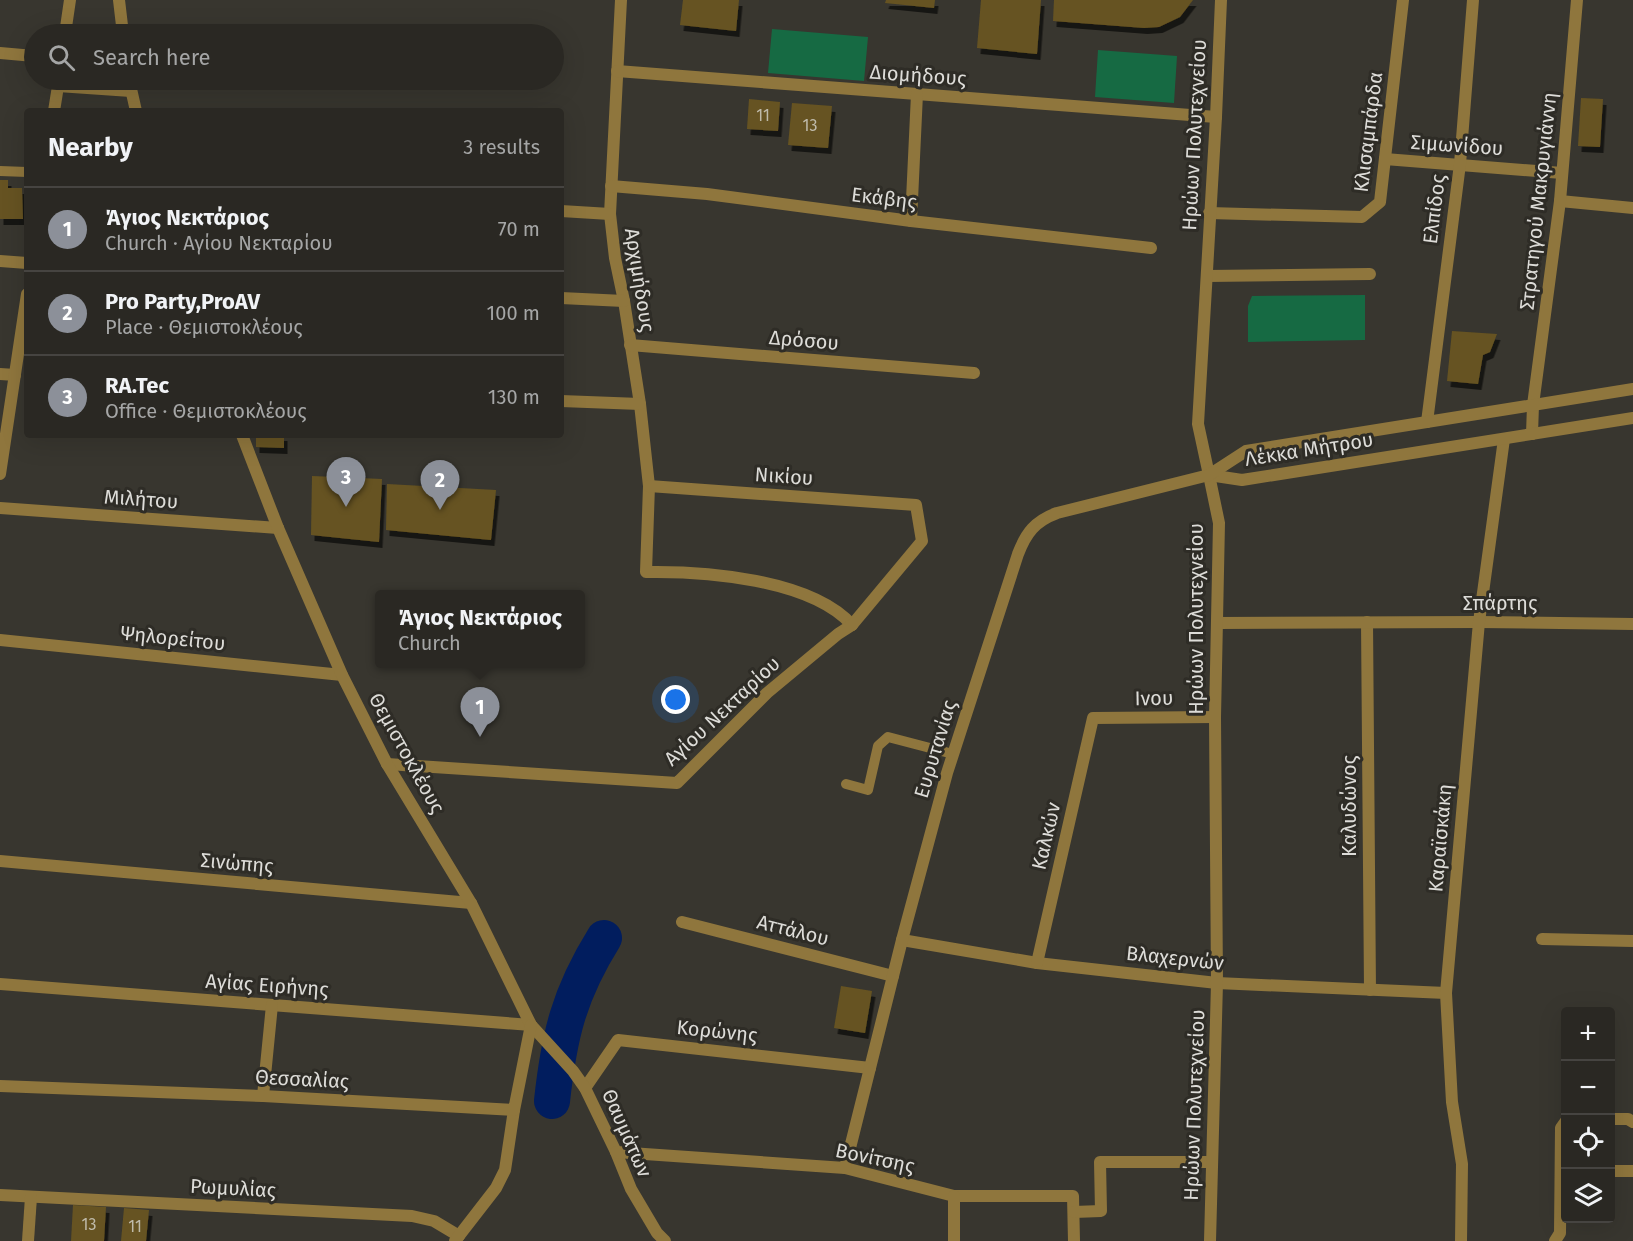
<!DOCTYPE html>
<meta charset="utf-8">
<style>
body{margin:0;font-family:"Fira Sans",sans-serif;background:#32302b;color:#f1f3f6}
.controls{position:absolute;right:18px;bottom:18px;display:grid;overflow:hidden;border-radius:6px;box-shadow:0 6px 24px #0002}
.controls button{width:54px;height:54px;display:grid;place-items:center;padding:0;border:0;border-bottom:2px solid #464441;background:#2a2823;color:#f1f3f6;font:30px sans-serif}
.you{position:absolute;left:676px;top:700px;width:21px;height:21px;margin:-15px;border:4px solid #fff;border-radius:50%;background:#1a73e8;box-shadow:0 0 0 9px #1a73e833}
.badge{display:grid;place-items:center;width:39px;height:39px;border-radius:50%;background:#8c9099;color:#fff;font-size:20px;font-weight:700}
.pin{position:absolute;translate:-50% -50px;filter:drop-shadow(0 2px 3px #0008)}
.pin::after{content:'';position:absolute;top:32px;width:21px;height:18px;background:inherit;clip-path:polygon(0 0,100% 0,50% 100%)}
.popup{position:absolute;left:375px;top:590px;width:210px;height:78px;box-sizing:border-box;display:grid;place-content:center;border-radius:6px;background:#2a2823;filter:drop-shadow(0 2px 4px #0005);font-size:20px;white-space:nowrap;color:#a5a6a6}
.popup b{font-size:22px;color:#f1f3f6}
.popup::after{content:'';position:absolute;left:50%;top:100%;margin-left:-12px;border:12px solid transparent;border-top-color:#2a2823}
.list{margin:0;padding:0;list-style:none}
h2{display:flex;justify-content:space-between;align-items:center;height:78px;margin:0;padding:0 24px;font-size:26px}
h2 small{font-size:20px;font-weight:400;color:#a5a6a6}
.list li{display:grid;grid-template-columns:39px 1fr auto;gap:18px;align-items:center;box-sizing:border-box;height:84px;padding:0 24px;border-top:2px solid #464441}
.list b{display:block;font-size:22px;white-space:nowrap}
.list p{margin:0;font-size:20px;white-space:nowrap;color:#a5a6a6}
.list em{font-size:20px;font-style:normal;color:#a5a6a6}
.icon{flex:none;width:33px;height:33px;fill:none;stroke:currentColor;stroke-width:2;stroke-linecap:round;stroke-linejoin:round}
.map{position:relative;flex:none;width:1633px;height:1241px;overflow:hidden}
.search{position:absolute;background:#2a2823;box-shadow:0 6px 24px #0002;left:24px;top:24px;width:540px;height:66px;display:flex;align-items:center;gap:15px;box-sizing:border-box;padding:0 21px;border-radius:33px;color:#a5a6a6;font-size:22px}
.panel{position:absolute;background:#2a2823;box-shadow:0 6px 24px #0002;left:24px;top:108px;width:540px;height:330px;border-radius:6px}
.map>svg:first-child{display:block}
.green{fill:#166a43}
.lines{fill:none;stroke-linecap:round;stroke-linejoin:round}
.river{stroke:#011d5e;stroke-width:36}
.building{fill:#665320;filter:url(#shadow)}
.service{stroke:#8f763d;stroke-width:10}
.minor{stroke:#8f763d;stroke-width:12}
.tertiary{stroke:#8f763d;stroke-width:12}
.labels{text-anchor:middle;stroke-width:6;stroke-linejoin:round;paint-order:stroke}
.number-label{font-size:16px;fill:#bfbaaa}
.street-label{font-size:20px;fill:#dddcd8;stroke:#2e2c26}
</style>
<div class="map">
<svg width="1633" height="1241" viewBox="0 0 1633 1241">
<defs>
<filter id="shadow"><feDropShadow dx="3.5" dy="6" stdDeviation="0" flood-color="#0009"/></filter>
</defs>
<rect width="100%" height="100%" fill="#38362f"/>
<g class="green">
<polygon points="772,29 868,37 864,81 768,73"/>
<polygon points="1098,50 1177,56 1174,103 1095,97"/>
<polygon points="1365,295 1365,340 1248,342 1248,306 1252,296"/>
</g>
<g class="lines">
<path class="river" d="M552 1101C559 1036 569 994 604 938"/>
</g>
<g class="building">
<polygon points="683,0 739,0 736,31 680,25"/>
<polygon points="886,0 935,0 934,8 885,3"/>
<polygon points="981,0 1041,0 1037,54 977,48"/>
<polygon points="1054,0 1193,0 1180,17 1159,27 1144,28 1053,21"/>
<polygon points="1581,98 1603,99 1600,147 1578,146"/>
<polygon points="749,99 780,102 778,131 747,129"/>
<polygon points="792,103 832,106 828,148 788,145"/>
<polygon points="0,180 8,180 8,188 22,188 23,219 0,219"/>
<polygon points="1452,331 1497,334 1490,352 1483,355 1478,384 1447,381"/>
<polygon points="256,435 284,435 284,448 256,447"/>
<polygon points="312,476 382,479 379,542 311,535"/>
<polygon points="387,484 496,490 491,540 386,530"/>
<polygon points="841,986 872,991 865,1033 834,1028"/>
<polygon points="73,1205 106,1207 104,1241 71,1241"/>
<polygon points="124,1208 149,1210 146,1241 121,1241"/>
</g>
<g class="lines">
<g class="service">
<polyline points="0,171 27,172"/>
<polyline points="846,784 868,790 878,746 888,737 953,754"/>
</g>
<g class="minor">
<path d="M621 0 610 214 615 258 624 301 640 404 649 486 646 572C705 571 811 579 852 625"/>
<polyline points="0,53 34,56"/>
<polyline points="617,71 1216,117"/>
<polyline points="58,86 131,91"/>
<polyline points="1385,159 1562,173"/>
<polyline points="611,186 707,194 911,221 1151,248"/>
<polyline points="1560,201 1633,208"/>
<polyline points="561,211 610,214"/>
<polyline points="1209,213 1362,217 1380,202 1403,0"/>
<polyline points="911,221 917,94"/>
<polyline points="0,261 27,263"/>
<polyline points="1207,276 1370,274"/>
<polyline points="561,298 624,301"/>
<polyline points="630,345 974,373"/>
<polyline points="0,374 15,375"/>
<polyline points="561,401 640,404"/>
<polyline points="1427,422 1460,164 1473,0"/>
<polyline points="1532,434 1533,405 1560,201 1577,0"/>
<polyline points="1209,475 1198,424 1216,117 1221,0"/>
<polyline points="0,508 278,528"/>
<polyline points="1367,622 1370,990"/>
<polyline points="1217,623 1479,622 1633,624"/>
<polyline points="0,640 342,675"/>
<polyline points="387,764 677,783 767,693 838,634 852,625 922,541 916,505 649,486"/>
<polyline points="0,861 471,903"/>
<polyline points="682,922 893,976"/>
<polyline points="1542,939 1633,941"/>
<polyline points="902,940 1037,963 1217,983 1446,993"/>
<polyline points="1037,963 1093,718 1215,717"/>
<polyline points="0,984 531,1025"/>
<polyline points="585,1088 618,1040 870,1068"/>
<polyline points="263,1096 272,1005"/>
<polyline points="1610,1119 1628,1119 1633,1122"/>
<polyline points="845,1168 954,1196 1073,1196 1074,1241"/>
<polyline points="1610,1171 1633,1171"/>
<polyline points="0,1195 412,1216 434,1221 459,1236"/>
<polyline points="1074,1212 1101,1211 1100,1162 1211,1162"/>
<polyline points="28,1241 31,1197"/>
<polyline points="455,1241 496,1188 505,1170 514,1110"/>
<polyline points="954,1241 954,1196"/>
<polyline points="1461,1241 1462,1164 1452,1102 1446,993 1479,622 1504,439"/>
<polyline points="1555,1241 1560,1233 1561,1128 1566,1121"/>
</g>
<g class="tertiary">
<polyline points="119,0 123,34"/>
<polyline points="65,34 70,0"/>
<polyline points="129,80 136,111"/>
<polyline points="54,111 59,80"/>
<polyline points="242,435 278,528 342,675 387,764 471,903 531,1025 573,1071 585,1088 616,1152 631,1189 657,1233 665,1241"/>
<polyline points="0,474 27,294"/>
<polyline points="1209,475 1219,523 1215,717 1217,983 1210,1241"/>
<polyline points="1209,475 1242,480 1633,418"/>
<polyline points="0,1086 263,1096 514,1110 531,1025"/>
<path d="M616 1152 845 1168 902 940 947 773 1018 554C1026 533 1035 521 1057 513L1209 475 1246 451 1633 389"/>
</g>
</g>
<g class="labels">
<g class="number-label">
<text x="763" y="121">11</text>
<text x="810" y="131">13</text>
<text x="89" y="1230">13</text>
<text x="135" y="1232">11</text>
</g>
<g class="street-label">
<text transform="translate(918 75) rotate(4)" y="7">Διομήδους</text>
<text transform="translate(1368 132) rotate(-83)" y="7">Κλισαμπάρδα</text>
<text transform="translate(1194 135) rotate(-87)" y="7">Ηρώων Πολυτεχνείου</text>
<text transform="translate(1457 145) rotate(4)" y="7">Σιμωνίδου</text>
<text transform="translate(884 198) rotate(7)" y="7">Εκάβης</text>
<text transform="translate(1538 201) rotate(-84)" y="7">Στρατηγού Μακρυγιάννη</text>
<text transform="translate(1434 209) rotate(-83)" y="7">Ελπίδος</text>
<text transform="translate(640 280) rotate(81)" y="7">Αρχιμήδους</text>
<text transform="translate(804 340) rotate(5)" y="7">Δρόσου</text>
<text transform="translate(1309 449) rotate(-9)" y="7">Λέκκα Μήτρου</text>
<text transform="translate(784 476) rotate(4)" y="7">Νικίου</text>
<text transform="translate(141 499) rotate(4)" y="7">Μιλήτου</text>
<text x="1500" y="610">Σπάρτης</text>
<text transform="translate(1196 619) rotate(-90)" y="7">Ηρώων Πολυτεχνείου</text>
<text transform="translate(173 638) rotate(6)" y="7">Ψηλορείτου</text>
<text transform="translate(1154 698) rotate(-1)" y="7">Ινου</text>
<text transform="translate(722 711) rotate(-43)" y="7">Αγίου Νεκταρίου</text>
<text transform="translate(935 749) rotate(-73)" y="7">Ευρυτανίας</text>
<text transform="translate(407 753) rotate(61)" y="7">Θεμιστοκλέους</text>
<text transform="translate(1349 806) rotate(-90)" y="7">Καλυδώνος</text>
<text transform="translate(1046 836) rotate(-77)" y="7">Καλκών</text>
<text transform="translate(1440 838) rotate(-85)" y="7">Καραϊσκάκη</text>
<text transform="translate(237 863) rotate(5)" y="7">Σινώπης</text>
<text transform="translate(793 930) rotate(14)" y="7">Αττάλου</text>
<text transform="translate(1175 958) rotate(6)" y="7">Βλαχερνών</text>
<text transform="translate(267 985) rotate(4)" y="7">Αγίας Ειρήνης</text>
<text transform="translate(717 1031) rotate(6)" y="7">Κορώνης</text>
<text transform="translate(302 1079) rotate(3)" y="7">Θεσσαλίας</text>
<text transform="translate(1194 1105) rotate(-88)" y="7">Ηρώων Πολυτεχνείου</text>
<text transform="translate(627 1133) rotate(66)" y="7">Θαυμάτων</text>
<text transform="translate(875 1158) rotate(12)" y="7">Βονίτσης</text>
<text transform="translate(233 1188) rotate(3)" y="7">Ρωμυλίας</text>
</g>
</g>
</svg>
<div class="controls">
<button>+</button>
<button>−</button>
<button><svg class="icon" aria-label="locate" viewBox="0 0 24 24"><circle cx="12" cy="12" r="6"/><path d="M12 2v4M12 18v4M2 12h4M18 12h4"/></svg></button>
<button><svg class="icon" aria-label="layers" viewBox="0 0 24 24"><path d="M12 4l9 5-9 5-9-5zM3 14l9 5 9-5"/></svg></button>
</div>
<div class="you"></div>
<div class="pin badge" style="left:480px;top:737px">1</div>
<div class="popup"><b>Άγιος Νεκτάριος</b>Church</div>
<div class="pin badge" style="left:440px;top:510px">2</div>
<div class="pin badge" style="left:346px;top:507px">3</div>
<div class="search"><svg class="icon" aria-label="search" viewBox="0 0 24 24"><circle cx="10" cy="10" r="6"/><path d="M15 15l6 6"/></svg>Search here</div>
<section class="panel">
<h2>Nearby<small>3 results</small></h2>
<ul class="list">
<li><span class="badge">1</span><div><b>Άγιος Νεκτάριος</b><p>Church · Αγίου Νεκταρίου</p></div><em>70 m</em></li>
<li><span class="badge">2</span><div><b>Pro Party,ProAV</b><p>Place · Θεμιστοκλέους</p></div><em>100 m</em></li>
<li><span class="badge">3</span><div><b>RA.Tec</b><p>Office · Θεμιστοκλέους</p></div><em>130 m</em></li>
</ul>
</section>
</div>
